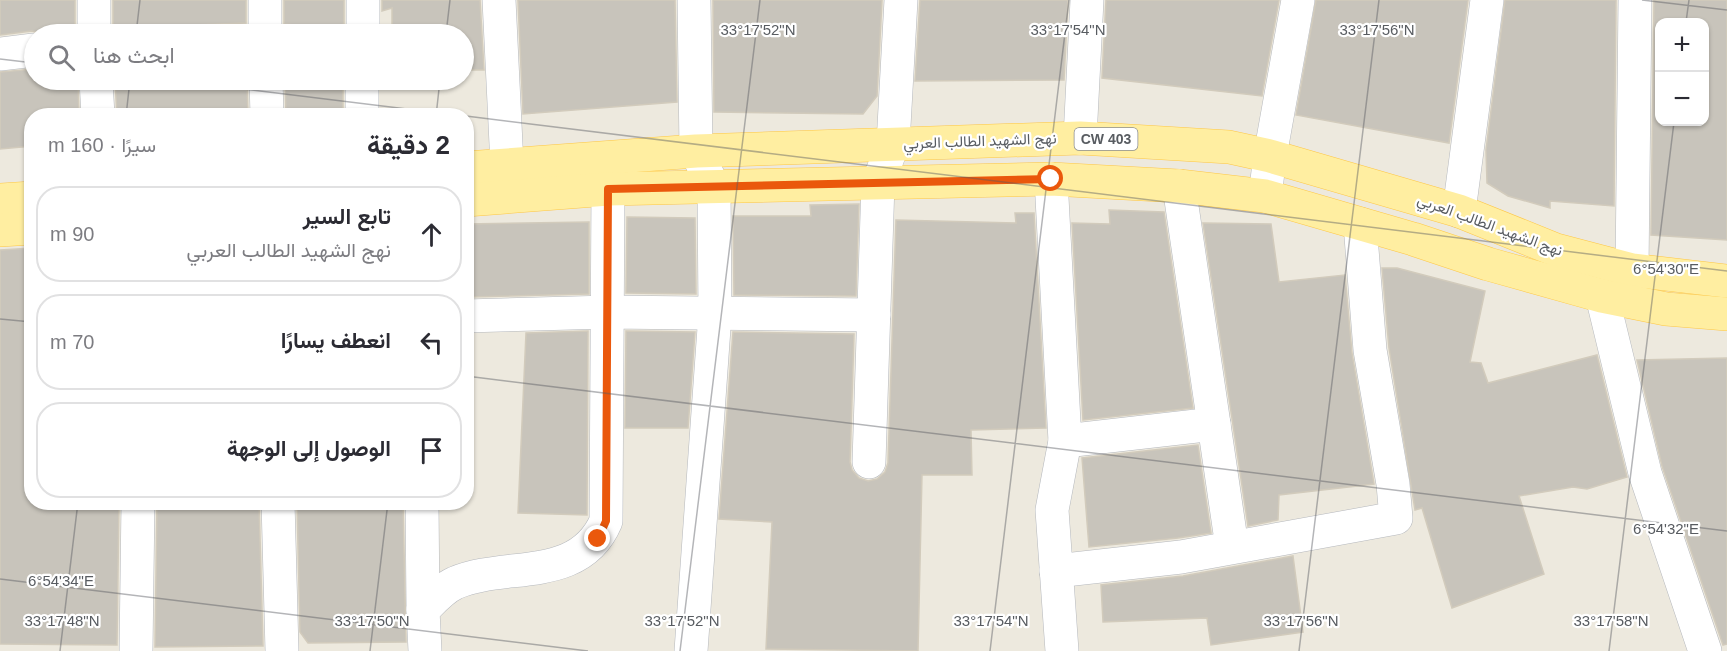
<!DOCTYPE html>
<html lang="ar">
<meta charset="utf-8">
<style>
body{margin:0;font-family:Arial,Vazirmatn,sans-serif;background:#f2f2f3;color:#2b2b33;direction:rtl}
.controls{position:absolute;right:18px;top:18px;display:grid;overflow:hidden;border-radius:12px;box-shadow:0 2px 4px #0004}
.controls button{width:54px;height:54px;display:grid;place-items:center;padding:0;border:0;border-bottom:2px solid #e1e1e2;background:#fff;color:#2b2b33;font:30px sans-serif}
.stop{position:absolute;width:18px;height:18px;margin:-14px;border:4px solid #ea580c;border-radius:50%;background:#fff}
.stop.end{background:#ea580c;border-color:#fff;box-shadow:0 2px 6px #0008}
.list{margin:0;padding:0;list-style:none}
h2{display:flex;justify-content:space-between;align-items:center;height:78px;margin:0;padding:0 24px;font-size:26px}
h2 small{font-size:20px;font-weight:400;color:#7c7c81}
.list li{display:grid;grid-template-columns:39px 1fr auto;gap:18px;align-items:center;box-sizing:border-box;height:96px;margin:0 12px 12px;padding:0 12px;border:2px solid #e1e1e2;border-radius:24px}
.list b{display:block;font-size:22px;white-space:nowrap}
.list p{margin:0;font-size:20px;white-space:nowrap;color:#7c7c81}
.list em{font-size:20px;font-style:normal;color:#7c7c81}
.icon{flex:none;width:33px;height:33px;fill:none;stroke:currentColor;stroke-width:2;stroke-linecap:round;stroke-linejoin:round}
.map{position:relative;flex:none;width:1727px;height:651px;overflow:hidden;direction:ltr}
.search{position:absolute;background:#fff;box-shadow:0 2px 4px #0004;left:24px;top:24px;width:450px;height:66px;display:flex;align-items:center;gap:15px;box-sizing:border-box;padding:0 21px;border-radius:33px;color:#7c7c81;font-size:22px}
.panel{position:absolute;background:#fff;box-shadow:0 2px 4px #0004;left:24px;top:108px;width:450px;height:402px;border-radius:24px;direction:rtl}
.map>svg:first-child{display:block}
.building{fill:#c8c4bb;stroke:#d2cbbc;stroke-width:1.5;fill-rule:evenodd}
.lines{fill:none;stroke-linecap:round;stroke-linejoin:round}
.street-casing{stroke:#b5b8bd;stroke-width:34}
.primary-casing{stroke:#fec746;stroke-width:34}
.street{stroke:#fff;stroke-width:33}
.primary{stroke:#ffeea1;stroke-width:33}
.route{stroke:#ea580c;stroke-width:8}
.ticks{fill:none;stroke:#585c61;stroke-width:1.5;stroke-opacity:0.45}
.labels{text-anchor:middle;stroke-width:4.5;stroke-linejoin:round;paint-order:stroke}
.shield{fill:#fff;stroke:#8a8d90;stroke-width:1.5}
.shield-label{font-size:14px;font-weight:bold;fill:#585c61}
.street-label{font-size:15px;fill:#585c61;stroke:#fff}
.ticks-label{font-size:15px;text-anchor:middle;fill:#585c61;stroke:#fff;stroke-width:4.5;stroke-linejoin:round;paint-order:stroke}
</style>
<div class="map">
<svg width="1727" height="651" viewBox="0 0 1727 651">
<rect width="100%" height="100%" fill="#ede9de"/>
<g class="building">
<polygon points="0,0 75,0 75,34 44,34 32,31 0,35"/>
<polygon points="113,0 246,0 246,23 113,28"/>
<polygon points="284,0 344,0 344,24 332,28 284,24"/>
<polygon points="382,0 480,0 484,70 464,70 464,34 392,34 392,8 382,11"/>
<polygon points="518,0 675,0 677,102 523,114"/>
<polygon points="713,0 882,0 877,96 863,114 714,112"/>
<polygon points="920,0 1068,0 1064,80 915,81"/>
<polygon points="1106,0 1279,0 1262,96 1102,78"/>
<polygon points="1316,0 1468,0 1449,143 1296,115"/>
<polygon points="1505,0 1616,0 1614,206 1550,201 1550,208 1508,196 1487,183 1486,150"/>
<path d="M1654 0H1727V240L1651 235ZM1659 22H1704V122H1659Z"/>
<polygon points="34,69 34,80 78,80 79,116 32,116 32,146 0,149 0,72"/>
<polygon points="115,80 247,80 248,116 117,116"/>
<polygon points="285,80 343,80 343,116 286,116"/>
<polygon points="859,204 856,296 734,295 733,216 811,216 810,205"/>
<polygon points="1109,210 1164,212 1193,408 1083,420 1072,223 1110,224"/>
<polygon points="1015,213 1034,213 1046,428 971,430 972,475 922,475 918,651 766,649 772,522 719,519 733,332 854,334 850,462 852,470 859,478 868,481 877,479 885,472 888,463 896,220 1016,223"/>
<polygon points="627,217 695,218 696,294 626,293"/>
<polygon points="589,222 589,294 466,297 466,224"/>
<polygon points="1203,223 1271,224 1279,282 1345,275 1352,353 1374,484 1279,495 1278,520 1248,526"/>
<polygon points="32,248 32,502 119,502 117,645 0,644 0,250"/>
<polygon points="1382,268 1397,268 1485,291 1470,362 1481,363 1488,383 1597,355 1627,477 1587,489 1573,487 1519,496 1544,574 1452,608 1422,508 1415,510 1389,348"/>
<polygon points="588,331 587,515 518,513 526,333"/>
<polygon points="626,331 695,332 688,428 625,428"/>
<polygon points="1727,358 1727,644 1723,645 1662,466 1637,360"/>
<polygon points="1198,445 1211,533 1178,538 1089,547 1082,458"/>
<polygon points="157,502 259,502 263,646 155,647"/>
<polygon points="297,502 403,502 406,642 308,643 300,632"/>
<polygon points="1293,556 1303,632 1211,645 1207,618 1103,622 1101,585 1183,576"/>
</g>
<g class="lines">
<g class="street-casing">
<g id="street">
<polyline points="499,0 507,165"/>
<polyline points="94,34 94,0"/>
<polyline points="265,34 265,0"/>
<polyline points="363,34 363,0"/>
<polyline points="0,54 34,50"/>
<polyline points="96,80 98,116"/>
<polyline points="266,80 267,116"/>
<polyline points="362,116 362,80"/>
<polyline points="1080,138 1087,0"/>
<polyline points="1051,179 1065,441 1052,510 1062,651"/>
<polyline points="1179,186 1232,547"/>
<polyline points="1265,196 1270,156 1298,0"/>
<polyline points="1459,211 1487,0"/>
<polyline points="1632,270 1635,0"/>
<polyline points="1602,296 1645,473 1705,651"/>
<polyline points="466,316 609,312 874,315"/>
<polyline points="1065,441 1214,424"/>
<polyline points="869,462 878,183 893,144 901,0"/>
<polyline points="278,502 282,651"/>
<polyline points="422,502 423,610"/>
<polyline points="1056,571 1181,557 1396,518 1393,484 1370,350 1360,224"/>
<polyline points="136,651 138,502"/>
<path d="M425 651 423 610C432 601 442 589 455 583 506 561 579 584 606 521L608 189"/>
<polyline points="691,651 715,314 714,188 696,151 694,0"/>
</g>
</g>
<g class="primary-casing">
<g id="primary">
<polyline points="466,168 696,151 1080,138 1229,147 1270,156 1459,211 1556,250 1632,270 1727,281"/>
<polyline points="0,200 32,198"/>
<polyline points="466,200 608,189 961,181 1051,179 1179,186 1265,196 1413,239 1488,264 1602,296 1666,309 1727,314"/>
<polyline points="0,230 32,228"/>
</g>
</g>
<use href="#street" class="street"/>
<use href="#primary" class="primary"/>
</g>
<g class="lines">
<polyline class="route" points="598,539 606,521 608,189 1051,179"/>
</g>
<path class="ticks" d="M1642 0 1727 10M1686 22 1689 0M136 34 140 0M446 34 450 0M0 59 34 63M171 80 464 116M126 116 130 80M436 116 440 80M466 116 1727 271M0 319 32 322M466 376 1727 531M0 579 588 651M60 651 78 502M370 651 388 502M680 651 760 0M990 651 1069 0M1299 651 1379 0M1609 651 1674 122"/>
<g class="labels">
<rect class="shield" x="1074.5" y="128" width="63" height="22" rx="4.5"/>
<g class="shield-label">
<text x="1106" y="144">CW 403</text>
</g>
<g class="street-label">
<text transform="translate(980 141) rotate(-2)" y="5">نهج الشهيد الطالب العربي</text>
<text transform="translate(1490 225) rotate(20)" y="5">نهج الشهيد الطالب العربي</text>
</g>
</g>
<g class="ticks-label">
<text x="758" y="35">33°17'52"N</text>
<text x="1068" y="35">33°17'54"N</text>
<text x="1377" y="35">33°17'56"N</text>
<text x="1666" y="274">6°54'30"E</text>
<text x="1666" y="534">6°54'32"E</text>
<text x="61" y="586">6°54'34"E</text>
<text x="62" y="626">33°17'48"N</text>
<text x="372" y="626">33°17'50"N</text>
<text x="682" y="626">33°17'52"N</text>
<text x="991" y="626">33°17'54"N</text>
<text x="1301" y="626">33°17'56"N</text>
<text x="1611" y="626">33°17'58"N</text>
</g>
</svg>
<div class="controls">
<button>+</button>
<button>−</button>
</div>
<div class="stop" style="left:1051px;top:179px"></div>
<div class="stop end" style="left:598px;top:539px"></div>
<div class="search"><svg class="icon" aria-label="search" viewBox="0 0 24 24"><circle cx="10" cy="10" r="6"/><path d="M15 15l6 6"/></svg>ابحث هنا</div>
<section class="panel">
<h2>2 دقيقة<small>سيرًا · 160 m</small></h2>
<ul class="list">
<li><svg class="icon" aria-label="ahead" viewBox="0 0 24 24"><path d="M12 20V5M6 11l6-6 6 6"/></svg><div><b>تابع السير</b><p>نهج الشهيد الطالب العربي</p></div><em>90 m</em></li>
<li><svg class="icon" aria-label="left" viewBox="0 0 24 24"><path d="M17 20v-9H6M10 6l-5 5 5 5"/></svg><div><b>انعطف يسارًا</b></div><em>70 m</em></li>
<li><svg class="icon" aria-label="arrive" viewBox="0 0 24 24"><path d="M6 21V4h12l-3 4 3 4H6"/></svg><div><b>الوصول إلى الوجهة</b></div></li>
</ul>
</section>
</div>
